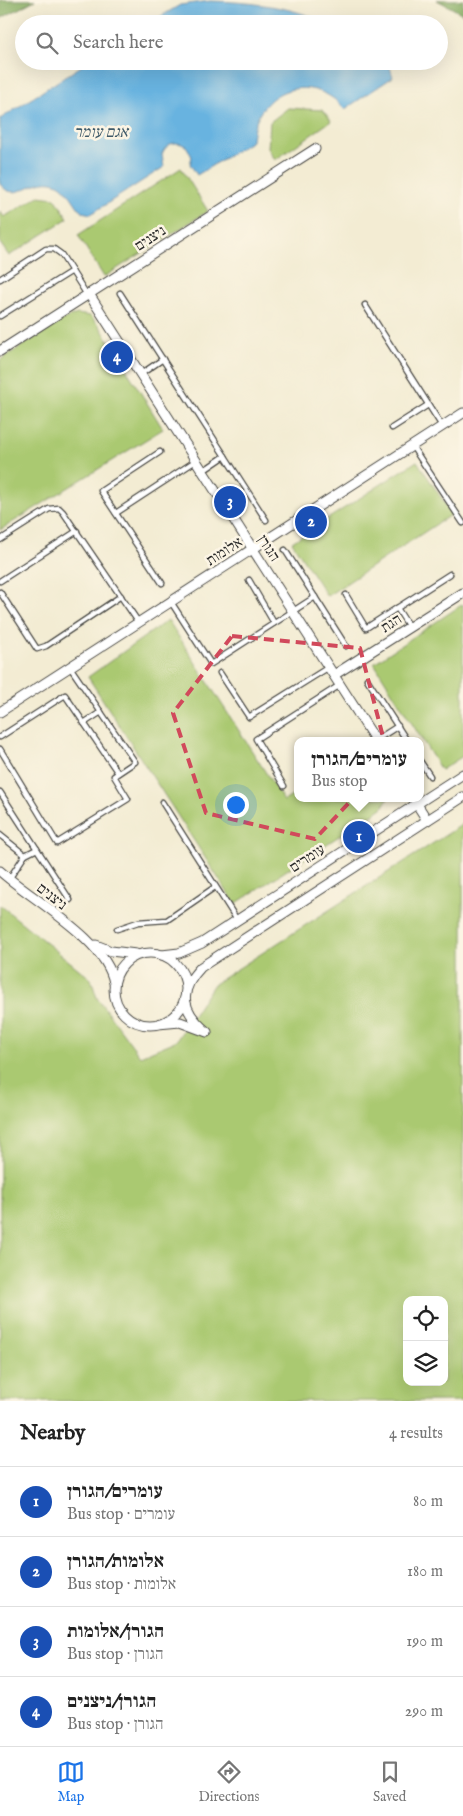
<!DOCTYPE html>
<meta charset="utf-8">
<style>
body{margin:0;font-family:"IM FELL English","Frank Ruhl Libre",serif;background:#f6f6f6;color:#222}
.controls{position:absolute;right:15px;bottom:15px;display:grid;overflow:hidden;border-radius:10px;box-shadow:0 5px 20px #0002}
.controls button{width:45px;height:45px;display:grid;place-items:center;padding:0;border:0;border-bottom:1px solid #e0e0e0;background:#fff;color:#222;font:25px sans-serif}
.you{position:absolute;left:235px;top:804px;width:18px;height:18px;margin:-12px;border:4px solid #fff;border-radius:50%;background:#1a73e8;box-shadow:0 0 0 8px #1a73e833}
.badge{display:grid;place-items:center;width:32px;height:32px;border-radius:50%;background:#1a73e8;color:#fff;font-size:16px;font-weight:700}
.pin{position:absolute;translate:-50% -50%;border:2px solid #fff;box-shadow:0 1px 5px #0006}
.popup{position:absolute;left:294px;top:737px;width:130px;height:65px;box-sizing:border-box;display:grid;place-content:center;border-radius:10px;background:#fff;filter:drop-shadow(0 1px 4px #0005);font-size:16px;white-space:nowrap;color:#767676}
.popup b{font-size:19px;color:#222}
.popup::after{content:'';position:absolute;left:50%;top:100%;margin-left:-10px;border:10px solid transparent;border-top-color:#fff}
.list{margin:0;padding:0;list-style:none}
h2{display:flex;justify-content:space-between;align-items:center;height:65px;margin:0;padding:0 20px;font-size:21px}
h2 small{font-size:16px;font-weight:400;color:#767676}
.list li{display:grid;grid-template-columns:32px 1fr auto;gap:15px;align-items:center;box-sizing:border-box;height:70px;padding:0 20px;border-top:1px solid #e0e0e0}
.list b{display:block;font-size:19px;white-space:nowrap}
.list p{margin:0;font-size:16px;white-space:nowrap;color:#767676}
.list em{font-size:16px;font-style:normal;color:#767676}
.icon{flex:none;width:28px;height:28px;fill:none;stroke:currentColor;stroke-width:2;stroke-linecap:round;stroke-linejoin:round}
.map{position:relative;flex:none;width:463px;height:1401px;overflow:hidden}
.search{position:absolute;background:#fff;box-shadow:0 5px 20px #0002;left:15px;right:15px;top:15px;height:55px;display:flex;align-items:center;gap:12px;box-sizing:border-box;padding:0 18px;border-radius:28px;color:#767676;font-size:19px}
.sheet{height:345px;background:#fff}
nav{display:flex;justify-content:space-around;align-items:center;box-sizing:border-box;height:70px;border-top:1px solid #e0e0e0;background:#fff;font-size:14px;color:#767676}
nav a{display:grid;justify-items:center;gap:2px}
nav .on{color:#1a73e8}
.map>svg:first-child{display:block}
.green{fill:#aac971;stroke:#6a7a4e;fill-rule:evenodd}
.forest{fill:#87ad63;stroke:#596c47}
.water{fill:#67b3e0;stroke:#496f86}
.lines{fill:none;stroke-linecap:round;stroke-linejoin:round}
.lane-casing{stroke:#494844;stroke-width:7}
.street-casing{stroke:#494844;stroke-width:11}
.lane{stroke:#fff;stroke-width:4.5}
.street{stroke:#fff;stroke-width:9}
.marked{fill:none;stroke:#d1495b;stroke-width:4;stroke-dasharray:10 6;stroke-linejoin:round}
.labels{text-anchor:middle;stroke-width:5;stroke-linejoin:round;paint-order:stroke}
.street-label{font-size:15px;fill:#2b2b2b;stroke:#fcf5e5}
.water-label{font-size:16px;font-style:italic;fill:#405b6a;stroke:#fcf5e5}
</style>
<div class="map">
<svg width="463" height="1401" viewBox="0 0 463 1401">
<rect width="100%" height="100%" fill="#fcf5e5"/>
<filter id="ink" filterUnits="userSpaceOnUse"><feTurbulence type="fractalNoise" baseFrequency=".02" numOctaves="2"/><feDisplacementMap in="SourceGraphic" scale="10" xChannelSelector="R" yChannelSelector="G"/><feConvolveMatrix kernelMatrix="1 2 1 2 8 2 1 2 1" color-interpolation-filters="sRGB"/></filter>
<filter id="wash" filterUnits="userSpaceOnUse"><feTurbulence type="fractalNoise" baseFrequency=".0096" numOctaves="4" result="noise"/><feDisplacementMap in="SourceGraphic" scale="20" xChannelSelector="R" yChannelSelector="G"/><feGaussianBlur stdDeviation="1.12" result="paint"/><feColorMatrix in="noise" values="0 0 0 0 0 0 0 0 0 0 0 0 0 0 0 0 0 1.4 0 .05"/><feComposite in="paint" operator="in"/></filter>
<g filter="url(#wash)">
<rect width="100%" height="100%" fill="#f3ecd3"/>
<g class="green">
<polygon points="288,108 323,110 331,121 275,160 268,148 270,122"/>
<polygon points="181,168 208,211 104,277 78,235"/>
<polygon points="39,196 55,198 68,218 9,256 0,243 0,211 4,217"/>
<polygon points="77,314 90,316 99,325 163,429 0,530 0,360 64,319"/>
<polygon points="417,461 452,514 327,596 292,542"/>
<polygon points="463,604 463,756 441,770 374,663"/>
<polygon points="168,620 284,801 298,792 298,798 388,798 382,808 235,904 88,677"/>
<path d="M463 824V1401H0V905L91 979 97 998 140 1056 176 1041 214 984ZM407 1300H444V1382H407Z"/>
</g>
<g class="forest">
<polygon points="0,0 35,0 0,19"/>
<polygon points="437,0 463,0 463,14"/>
</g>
<g class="water">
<path d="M210 1C250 2 292 6 329 24H148L180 5Z"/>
<path d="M89 61H388L393 77 345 109C310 70 255 89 252 141L197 175 190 164 192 157 187 147C177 140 167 142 162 154L164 167 91 214 82 212C74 203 70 192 60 185 35 171 17 207 0 184V119Z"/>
</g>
</g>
<g filter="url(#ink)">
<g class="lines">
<g class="lane-casing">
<g id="lane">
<polyline points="0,279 46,249 54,249 61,254 87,295"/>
<polyline points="120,293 266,520"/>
<polyline points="365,305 442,426"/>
<polyline points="0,316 72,271"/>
<polyline points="141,374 163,359"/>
<polyline points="392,428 428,405"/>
<polyline points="412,446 463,523"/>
<polyline points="160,452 101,491 162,583"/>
<polyline points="203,471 225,456"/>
<polyline points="116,513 197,460"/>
<polyline points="0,540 49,509 59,508 63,512 139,623"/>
<polyline points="285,550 346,646"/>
<polyline points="249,580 274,623"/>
<polyline points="0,581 77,531"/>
<polyline points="0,592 37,649 46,646 121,596"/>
<polyline points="346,595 366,628 450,574"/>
<polyline points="171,602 211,664 315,597"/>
<polyline points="397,608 409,627"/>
<polyline points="220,673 249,717 329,667"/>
<polyline points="367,679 407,741"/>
<polyline points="84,723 101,712"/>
<polyline points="0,737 65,695 118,773"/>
<polyline points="376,740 398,726"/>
<polyline points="0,749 57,843 128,799 114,776 135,762 70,667"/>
<polyline points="420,761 430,776"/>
<polyline points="284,786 256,739 340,685"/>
<polyline points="0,792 70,900"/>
<polyline points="162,802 237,920"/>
<polyline points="0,835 25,855"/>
<polyline points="9,879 25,855 37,849"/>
<polyline points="117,929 138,922 167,920 215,887"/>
</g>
</g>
<g class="street-casing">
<g id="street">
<polyline points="89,294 376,741"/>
<polyline points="0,351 315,149"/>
<polyline points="334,675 463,593"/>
<polyline points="0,712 463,413"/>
<polyline points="413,798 427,820"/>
<path d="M0 871C32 900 107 940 114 983"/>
<polyline points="96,945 111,951 136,954"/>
<circle cx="150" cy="989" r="36"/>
<polyline points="162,955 179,953 202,943 463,774"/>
<path d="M158 1024 180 1022 207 1032C182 1011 177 992 201 967L463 797"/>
</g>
</g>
<use href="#lane" class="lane"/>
<use href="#street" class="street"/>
</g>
</g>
<path class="marked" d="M232 636 360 648 389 760 315 839 206 813 173 713Z"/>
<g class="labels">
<g class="street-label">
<text transform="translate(150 238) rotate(-33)" y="5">ניצנים</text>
<text transform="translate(269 548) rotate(57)" y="5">הגורן</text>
<text transform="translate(224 551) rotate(-33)" y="5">אלומות</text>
<text transform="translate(391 623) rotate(-33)" y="5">הגת</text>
<text transform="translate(307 858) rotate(-33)" y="5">עומרים</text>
<text transform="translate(52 896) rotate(38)" y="5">ניצנים</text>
</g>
<g class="water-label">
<text x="101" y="137">אגם עומר</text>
</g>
</g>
</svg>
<div class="controls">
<button><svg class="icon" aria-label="locate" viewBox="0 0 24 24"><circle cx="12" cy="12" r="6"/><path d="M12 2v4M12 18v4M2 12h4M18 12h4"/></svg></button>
<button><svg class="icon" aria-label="layers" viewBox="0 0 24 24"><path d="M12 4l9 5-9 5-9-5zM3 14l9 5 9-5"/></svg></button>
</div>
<div class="you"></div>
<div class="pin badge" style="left:359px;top:837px;background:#1a4fb4">1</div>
<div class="popup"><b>עומרים/הגורן</b>Bus stop</div>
<div class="pin badge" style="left:311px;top:522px;background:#1a4fb4">2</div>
<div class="pin badge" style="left:230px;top:502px;background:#1a4fb4">3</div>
<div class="pin badge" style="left:117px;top:357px;background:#1a4fb4">4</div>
<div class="search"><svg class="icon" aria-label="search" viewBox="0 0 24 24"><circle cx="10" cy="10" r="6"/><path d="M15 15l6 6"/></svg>Search here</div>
</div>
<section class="sheet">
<h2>Nearby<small>4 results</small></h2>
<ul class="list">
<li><span class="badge" style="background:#1a4fb4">1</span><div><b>עומרים/הגורן</b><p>Bus stop · עומרים</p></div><em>80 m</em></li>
<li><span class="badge" style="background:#1a4fb4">2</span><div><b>אלומות/הגורן</b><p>Bus stop · אלומות</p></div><em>180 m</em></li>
<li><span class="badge" style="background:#1a4fb4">3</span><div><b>הגורן/אלומות</b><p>Bus stop · הגורן</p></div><em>190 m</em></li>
<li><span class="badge" style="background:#1a4fb4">4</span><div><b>הגורן/ניצנים</b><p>Bus stop · הגורן</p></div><em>290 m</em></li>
</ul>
</section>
<nav>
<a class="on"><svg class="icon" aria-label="map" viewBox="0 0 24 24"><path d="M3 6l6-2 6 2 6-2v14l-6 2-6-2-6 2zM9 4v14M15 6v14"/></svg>Map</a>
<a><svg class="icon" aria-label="directions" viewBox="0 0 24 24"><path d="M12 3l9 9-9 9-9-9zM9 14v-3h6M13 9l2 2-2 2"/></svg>Directions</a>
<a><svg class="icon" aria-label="saved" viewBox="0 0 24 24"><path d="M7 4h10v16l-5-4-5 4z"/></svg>Saved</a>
</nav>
